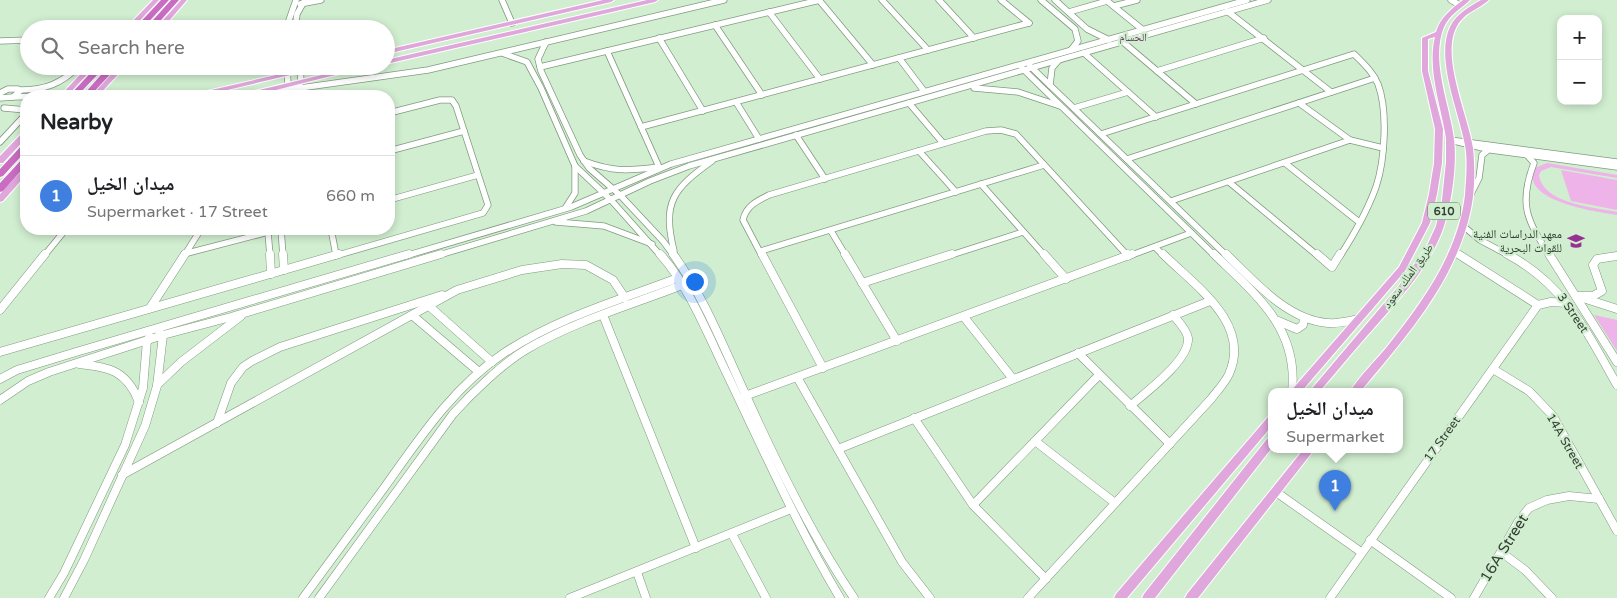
<!DOCTYPE html>
<meta charset="utf-8">
<style>
body{margin:0;font-family:"Varela Round","Noto Naskh Arabic",sans-serif;background:#f6f6f6;color:#202124}
.controls{position:absolute;right:15px;top:15px;display:grid;overflow:hidden;border-radius:10px;box-shadow:0 2px 8px #0003}
.controls button{width:45px;height:45px;display:grid;place-items:center;padding:0;border:0;border-bottom:1px solid #e0e0e0;background:#fff;color:#202124;font:25px sans-serif}
.you{position:absolute;left:694px;top:281px;width:18px;height:18px;margin:-12px;border:4px solid #fff;border-radius:50%;background:#1a73e8;box-shadow:0 0 0 8px #1a73e833}
.badge{display:grid;place-items:center;width:32px;height:32px;border-radius:50%;background:#983093;color:#fff;font-size:16px;font-weight:700}
.pin{position:absolute;translate:-50% -41px;filter:drop-shadow(0 1px 2px #0008)}
.pin::after{content:'';position:absolute;top:26px;width:18px;height:15px;background:inherit;clip-path:polygon(0 0,100% 0,50% 100%)}
.popup{position:absolute;left:1268px;top:388px;width:135px;height:65px;box-sizing:border-box;display:grid;place-content:center;border-radius:10px;background:#fff;filter:drop-shadow(0 1px 4px #0005);font-size:16px;white-space:nowrap;color:#757577}
.popup b{font-size:19px;color:#202124}
.popup::after{content:'';position:absolute;left:50%;top:100%;margin-left:-10px;border:10px solid transparent;border-top-color:#fff}
.list{margin:0;padding:0;list-style:none}
h2{display:flex;justify-content:space-between;align-items:center;height:65px;margin:0;padding:0 20px;font-size:21px}
h2 small{font-size:16px;font-weight:400;color:#757577}
.list li{display:grid;grid-template-columns:32px 1fr auto;gap:15px;align-items:center;box-sizing:border-box;height:80px;padding:0 20px;border-top:1px solid #e0e0e0}
.list b{display:block;font-size:19px;white-space:nowrap}
.list p{margin:0;font-size:16px;white-space:nowrap;color:#757577}
.list em{font-size:16px;font-style:normal;color:#757577}
.icon{flex:none;width:28px;height:28px;fill:none;stroke:currentColor;stroke-width:2;stroke-linecap:round;stroke-linejoin:round}
.map{position:relative;flex:none;width:1617px;height:598px;overflow:hidden}
.search{position:absolute;background:#fff;box-shadow:0 2px 8px #0003;left:20px;top:20px;width:375px;height:55px;display:flex;align-items:center;gap:12px;box-sizing:border-box;padding:0 18px;border-radius:28px;color:#757577;font-size:19px}
.panel{position:absolute;background:#fff;box-shadow:0 2px 8px #0003;left:20px;top:90px;width:375px;height:145px;border-radius:20px}
.map>svg:first-child{display:block}
.green{fill:#eeb3e9}
.lines{fill:none;stroke-linecap:round;stroke-linejoin:round}
.minor-far1-casing{stroke:#809b7f;stroke-width:7}
.minor-casing{stroke:#809b7f;stroke-width:9}
.major-casing{stroke:#fff;stroke-width:2}
.highway-casing{stroke:#fff;stroke-width:2}
.minor-far1{stroke:#fff;stroke-width:5.5}
.minor{stroke:#fff;stroke-width:8}
.major{fill:#dfa7db;fill-rule:evenodd}
.highway{fill:#c96dc3;fill-rule:evenodd}
.labels{text-anchor:middle;stroke-width:4.5;stroke-linejoin:round;paint-order:stroke}
.far-neighbourhood-label{font-size:11px;fill:#683565;stroke:#d1eed0}
.shield{fill:#d1eed0;stroke:#627462;stroke-width:1}
.shield-label{font-size:11px;font-weight:bold;fill:#333f33}
.poi-label{font-size:12px;fill:#333f33;stroke:#d1eed0;text-anchor:end}
.street-label{font-size:12px;fill:#333f33;stroke:#d1eed0}
.near-street-label{font-size:15px;fill:#333f33;stroke:#d1eed0}
</style>
<div class="map">
<svg width="1617" height="598" viewBox="0 0 1617 598">
<rect width="100%" height="100%" fill="#d1eed0"/>
<g class="green">
<path d="M1547 163 1617 175V178L1551 167 1541 171 1539 175C1543 204 1594 207 1617 212V215C1598 212 1518 201 1535 168Z"/>
<polygon points="1561,170 1617,180 1617,210 1571,201"/>
<polygon points="1594,315 1617,320 1617,351"/>
</g>
<g class="lines">
<g class="minor-far1-casing">
<g id="minor-far1">
<polyline points="502,0 512,23"/>
<polyline points="819,0 873,65"/>
<polyline points="882,0 928,50"/>
<polyline points="939,0 974,38"/>
<polyline points="1001,0 1029,23"/>
<polyline points="1041,0 1075,29 1078,41 1071,50"/>
<polyline points="1055,0 1087,29 1109,40"/>
<polyline points="1106,0 1143,30"/>
<polyline points="1451,0 1458,4"/>
<polyline points="300,4 321,0"/>
<polyline points="1114,6 1137,0"/>
<polyline points="1227,11 1331,92"/>
<polyline points="769,12 820,79"/>
<polyline points="1069,12 1107,1"/>
<polyline points="715,25 762,95"/>
<polyline points="286,29 296,0"/>
<polyline points="295,29 297,14 305,0"/>
<polyline points="659,38 703,111"/>
<polyline points="0,41 29,40"/>
<polyline points="546,42 538,59 541,71 580,155 589,168 620,195 663,241 674,256"/>
<polyline points="1123,42 1196,104"/>
<polyline points="502,53 527,62 541,88 575,166 611,200 661,256"/>
<polyline points="1084,53 1156,117"/>
<polyline points="899,58 924,91"/>
<polyline points="287,66 288,85 296,89 301,82 300,66"/>
<polyline points="1030,66 1227,256"/>
<polyline points="540,67 820,0"/>
<polyline points="1022,68 1215,256"/>
<polyline points="1157,71 1264,38"/>
<polyline points="1050,85 1052,68 1058,61"/>
<polyline points="974,88 1018,92 1060,106"/>
<path d="M20 90C45 90 61 84 79 66"/>
<polyline points="0,93 8,89 18,89 20,91 13,97 0,98"/>
<polyline points="244,96 428,70 724,0"/>
<polyline points="13,97 47,96"/>
<polyline points="736,102 759,139"/>
<polyline points="909,103 943,143"/>
<polyline points="1299,103 1350,140"/>
<polyline points="4,108 26,110"/>
<polyline points="1074,108 1128,92"/>
<polyline points="641,127 1029,23"/>
<path d="M1101 134 1354 54C1363 63 1373 72 1378 84 1388 111 1385 160 1376 187 1368 209 1353 236 1340 256"/>
<polyline points="796,135 825,179"/>
<polyline points="0,142 26,114"/>
<polyline points="389,151 464,131"/>
<polyline points="919,151 956,192"/>
<path d="M1527 155 1534 163C1518 205 1527 220 1550 256"/>
<polyline points="1127,159 1375,78"/>
<path d="M584 161C613 172 628 171 659 167L607 51"/>
<polyline points="1617,162 1450,140 1491,150 1617,167"/>
<polyline points="1285,163 1359,222"/>
<polyline points="1229,182 1318,256"/>
<polyline points="981,184 1045,256"/>
<polyline points="1469,198 1479,178 1482,155 1487,151"/>
<polyline points="389,200 478,175"/>
<polyline points="1171,201 1350,140 1383,148"/>
<polyline points="566,207 575,193 575,166"/>
<polyline points="556,222 604,226 652,244"/>
<polyline points="1462,225 1480,240 1510,256"/>
<polyline points="281,229 283,256"/>
<polyline points="331,229 336,255"/>
<polyline points="831,231 846,256"/>
<polyline points="268,232 270,256"/>
<polyline points="1155,247 1164,256"/>
<path d="M674 251C662 202 673 189 712 161"/>
<polyline points="761,251 1044,165"/>
<polyline points="1453,251 1460,256"/>
<polyline points="184,254 280,229"/>
<polyline points="44,256 66,229"/>
<polyline points="184,256 201,229"/>
<polyline points="335,256 483,213 488,205 456,106 452,100 440,100 389,113"/>
<polyline points="405,256 571,207 671,164 1247,0"/>
<polyline points="436,256 586,211 650,181 689,166 1268,0"/>
<path d="M762 256 743 220C746 206 757 201 769 195L986 131 1001 130 1016 134 1128 256"/>
<polyline points="948,256 1023,232"/>
<polyline points="1129,256 1191,233"/>
</g>
</g>
<g class="minor-casing">
<g id="minor">
<polyline points="270,254 271,274"/>
<polyline points="283,254 284,270"/>
<path d="M660 254C689 286 708 335 727 374 763 449 797 526 840 598"/>
<path d="M673 254C705 298 725 351 748 400 778 466 814 539 854 598"/>
<polyline points="762,254 823,368"/>
<polyline points="845,254 897,341"/>
<polyline points="1044,254 1066,279"/>
<polyline points="1127,254 1128,256"/>
<path d="M1214 254C1256 295 1299 328 1292 392"/>
<path d="M1226 254C1254 281 1287 320 1328 323 1339 324 1349 321 1359 319"/>
<polyline points="1317,254 1332,267 1340,254"/>
<polyline points="1458,254 1538,305"/>
<path d="M1507 254C1564 284 1587 332 1617 385"/>
<polyline points="1549,254 1617,362"/>
<polyline points="862,283 952,254"/>
<polyline points="1576,296 1593,296 1602,291 1593,265 1597,259 1617,256"/>
<polyline points="1586,299 1617,309"/>
<polyline points="429,306 492,362"/>
<polyline points="150,308 185,254"/>
<polyline points="0,310 45,254"/>
<polyline points="412,315 479,372"/>
<polyline points="603,315 696,548"/>
<polyline points="964,317 1013,379"/>
<polyline points="1278,321 1297,329 1303,325 1304,318"/>
<polyline points="0,352 339,254"/>
<polyline points="1078,353 1170,444"/>
<path d="M79 364C110 367 127 371 139 402"/>
<polyline points="1493,369 1529,391 1553,416 1617,531"/>
<polyline points="797,377 902,562 930,598"/>
<polyline points="0,379 17,370 76,352 409,254"/>
<polyline points="157,385 181,362 241,316"/>
<polyline points="745,396 1132,254"/>
<polyline points="0,400 28,381 49,372 163,335 231,317 441,254"/>
<path d="M1130 406C1145 393 1190 360 1188 338 1187 330 1178 321 1173 315"/>
<polyline points="914,418 973,505 1046,579"/>
<polyline points="217,423 231,383 243,367 252,361 280,347 442,295"/>
<polyline points="1035,441 1115,503"/>
<polyline points="838,449 1210,301"/>
<polyline points="122,475 457,290 522,270 562,264 586,265 613,280 625,298"/>
<polyline points="1276,492 1361,552"/>
<polyline points="973,505 1099,375"/>
<polyline points="732,534 766,598"/>
<polyline points="1370,540 1451,598"/>
<polyline points="1501,552 1525,570 1552,598"/>
<polyline points="637,572 646,598"/>
<polyline points="49,598 64,573 125,445 143,388 147,340 150,337"/>
<polyline points="64,598 84,560 145,426 157,386 163,335 160,333"/>
<path d="M303 598C330 561 357 525 384 488 419 439 453 387 504 353 557 318 619 300 678 278"/>
<path d="M319 598 453 414C472 393 503 363 527 349 575 321 631 305 682 285"/>
<polyline points="570,598 791,509"/>
<path d="M1028 598 1211 399C1217 391 1225 383 1229 374 1252 323 1194 285 1163 254"/>
<polyline points="1330,598 1538,305 1551,302 1567,303"/>
<polyline points="1474,598 1518,522 1529,508 1547,500 1569,496 1599,499"/>
</g>
</g>
<g class="major-casing">
<g id="major">
<polygon points="153,0 159,0 132,29 125,29"/>
<polygon points="181,0 187,0 162,29 155,29"/>
<polygon points="603,0 614,0 611,2 386,54 386,50"/>
<polygon points="647,0 658,0 655,2 386,64 386,60"/>
<path d="M1463 0H1470C1461 9 1450 14 1444 27 1430 61 1450 105 1454 139 1457 164 1452 202 1444 226 1430 268 1395 304 1366 337 1350 355 1335 374 1319 392H1309L1398 287 1426 248 1436 226 1442 200 1446 162V138C1441 106 1427 69 1435 37L1428 39V71L1443 129 1442 163 1437 194 1430 223 1405 271 1301 392H1290L1399 267 1422 223 1429 194 1434 163 1435 129 1422 71V38L1436 32C1440 18 1451 9 1463 0Z"/>
<path d="M1481 0H1489C1478 10 1466 11 1457 26 1440 56 1468 115 1473 148 1475 167 1475 190 1471 209 1456 281 1406 337 1360 392H1350C1357 379 1376 360 1386 348 1422 303 1458 254 1465 195 1466 179 1468 161 1465 145 1459 112 1435 58 1450 27 1457 13 1469 7 1481 0Z"/>
<polygon points="88,66 95,66 67,96 60,96"/>
<polygon points="119,66 126,66 98,96 91,96"/>
<polygon points="315,66 328,66 202,96 190,96 194,94"/>
<polygon points="359,66 371,66 252,96 240,96 242,94"/>
<polygon points="23,132 26,132 26,138 3,163 0,163 0,156"/>
<polygon points="23,169 26,169 26,175 3,201 0,202 0,194"/>
<polygon points="1271,416 1271,427 1127,598 1114,598 1116,594 1268,417"/>
<polygon points="1271,438 1271,449 1155,598 1142,598 1144,594 1267,439"/>
<polygon points="1303,450 1314,450 1198,598 1185,598 1187,594"/>
</g>
</g>
<g class="highway-casing">
<g id="highway">
<polygon points="161,0 169,0 142,29 134,29"/>
<polygon points="171,0 179,0 153,29 145,29"/>
<polygon points="97,66 106,66 77,96 69,96"/>
<polygon points="109,66 118,66 90,96 82,96"/>
<polygon points="118,66 127,66 120,71 116,69"/>
<polygon points="26,143 26,151 3,176 0,177 0,169 23,144"/>
<polygon points="26,157 26,165 3,191 0,192 0,183 23,158"/>
</g>
</g>
<use href="#minor-far1" class="minor-far1"/>
<use href="#minor" class="minor"/>
<use href="#major" class="major"/>
<use href="#highway" class="highway"/>
</g>
<defs>
<g id="university-bare" transform="scale(1.35)"><path d="M0-5L7-2L0 1L-7-2ZM-4 1L0 2.5L4 1V4Q0 6-4 4Z" fill="#983093" stroke="#d1eed0" stroke-width="2.5" paint-order="stroke"/></g>
</defs>
<g fill-rule="evenodd">
<use href="#university-bare" x="1576" y="241"/>
</g>
<g class="labels">
<g class="far-neighbourhood-label">
<text x="1133" y="41">الحسام</text>
</g>
<rect class="shield" x="1428" y="202.5" width="32" height="17" rx="4"/>
<g class="shield-label">
<text x="1444" y="215">610</text>
</g>
<g class="poi-label">
<text x="1562" y="238">معهد الدراسات الفنية<tspan x="1562" dy="14">للقوات البحرية</tspan></text>
</g>
<g class="street-label">
<text transform="translate(1408 276) rotate(-54)" y="4">طريق الملك سعود</text>
<text transform="translate(1573 313) rotate(56)" y="4">3 Street</text>
<text transform="translate(1442 439) rotate(-54)" y="4">17 Street</text>
<text transform="translate(1565 441) rotate(60)" y="4">14A Street</text>
</g>
<g class="near-street-label">
<text transform="translate(1504 548) rotate(-58)" y="5">16A Street</text>
</g>
</g>
</svg>
<div class="controls">
<button>+</button>
<button>−</button>
</div>
<div class="you"></div>
<div class="pin badge" style="left:1335px;top:511px;background:#3f7fe0">1</div>
<div class="popup"><b>ميدان الخيل</b>Supermarket</div>
<div class="search"><svg class="icon" aria-label="search" viewBox="0 0 24 24"><circle cx="10" cy="10" r="6"/><path d="M15 15l6 6"/></svg>Search here</div>
<section class="panel">
<h2>Nearby<small></small></h2>
<ul class="list">
<li><span class="badge" style="background:#3f7fe0">1</span><div><b>ميدان الخيل</b><p>Supermarket · 17 Street</p></div><em>660 m</em></li>
</ul>
</section>
</div>
